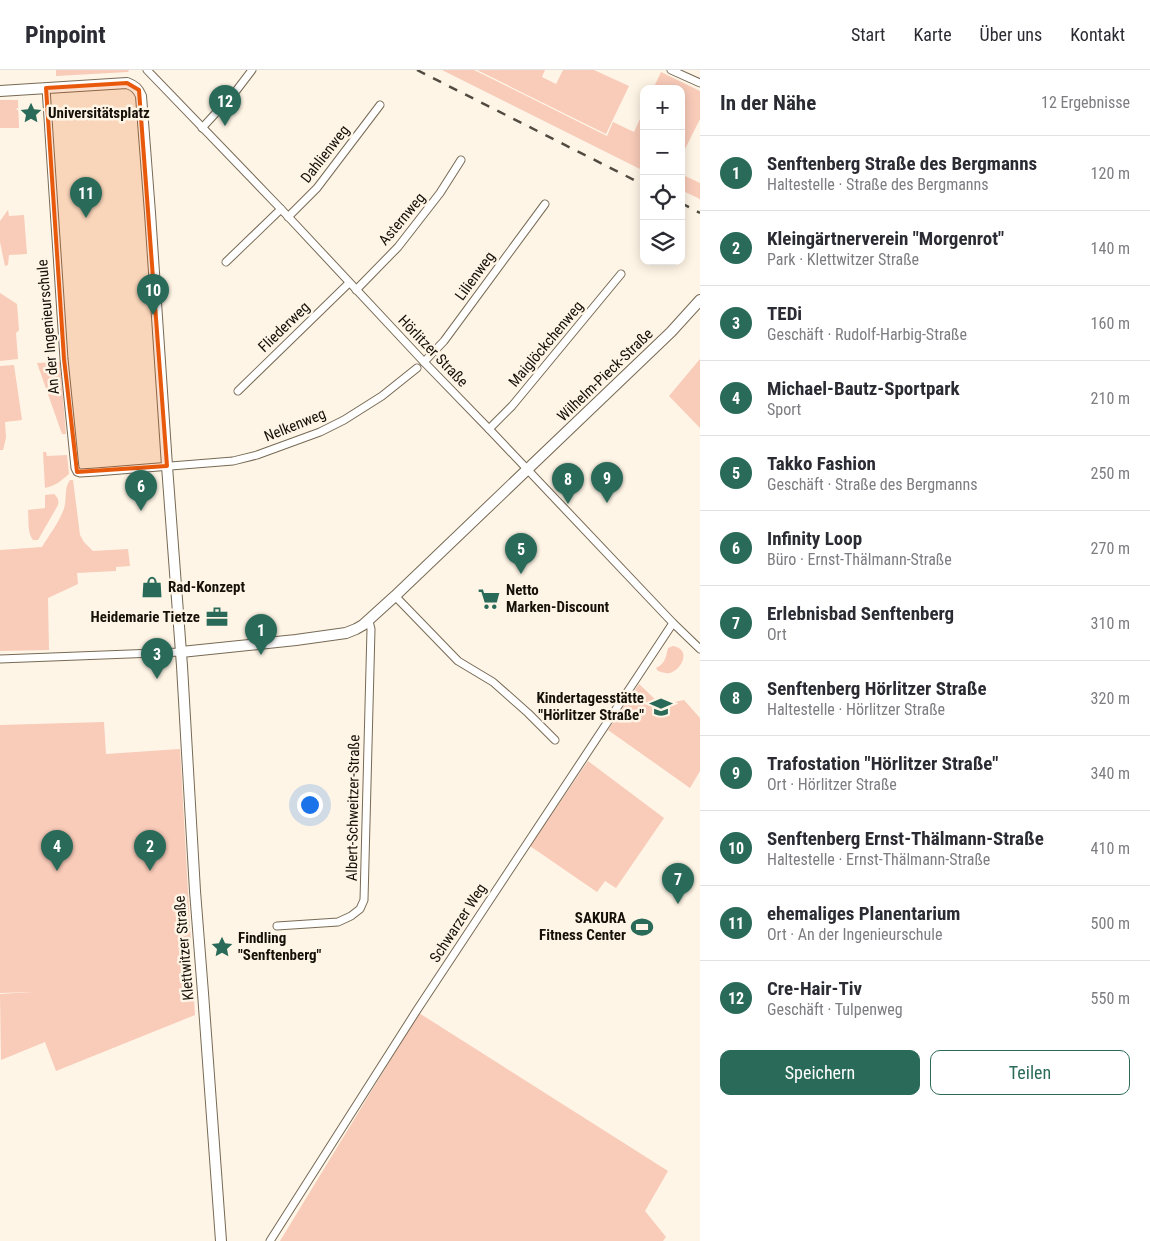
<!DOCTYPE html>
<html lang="de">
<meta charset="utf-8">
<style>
body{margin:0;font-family:"Roboto Condensed",sans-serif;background:#f2f2f3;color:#2b2b33}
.controls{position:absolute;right:15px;top:15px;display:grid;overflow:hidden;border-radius:10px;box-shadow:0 2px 12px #0003}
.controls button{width:45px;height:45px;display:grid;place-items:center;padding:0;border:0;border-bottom:1px solid #e1e1e2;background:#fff;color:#2b2b33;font:25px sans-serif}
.you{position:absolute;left:309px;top:734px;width:18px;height:18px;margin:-12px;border:4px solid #fff;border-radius:50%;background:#1a73e8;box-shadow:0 0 0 8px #1a73e833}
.badge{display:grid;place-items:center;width:32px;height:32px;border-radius:50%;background:#2a6a59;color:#fff;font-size:16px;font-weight:700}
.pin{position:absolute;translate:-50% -41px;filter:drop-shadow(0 1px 2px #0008)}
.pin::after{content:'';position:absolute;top:26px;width:18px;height:15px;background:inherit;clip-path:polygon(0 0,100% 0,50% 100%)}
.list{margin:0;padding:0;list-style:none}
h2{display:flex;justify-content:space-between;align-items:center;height:65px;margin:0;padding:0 20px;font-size:21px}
h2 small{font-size:16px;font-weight:400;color:#7c7c81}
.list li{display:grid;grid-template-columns:32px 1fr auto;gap:15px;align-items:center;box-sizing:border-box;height:75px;padding:0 20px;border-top:1px solid #e1e1e2}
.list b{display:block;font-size:19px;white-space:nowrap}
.list p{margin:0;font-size:16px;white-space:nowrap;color:#7c7c81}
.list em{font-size:16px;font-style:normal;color:#7c7c81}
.actions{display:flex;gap:10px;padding:15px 20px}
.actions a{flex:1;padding:11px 0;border:1px solid #2a6a59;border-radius:10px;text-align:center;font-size:18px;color:#2a6a59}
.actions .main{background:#2a6a59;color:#fff}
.icon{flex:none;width:28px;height:28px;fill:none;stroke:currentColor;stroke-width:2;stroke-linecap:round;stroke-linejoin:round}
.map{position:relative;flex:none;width:700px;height:1171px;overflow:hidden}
header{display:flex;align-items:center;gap:30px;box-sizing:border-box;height:70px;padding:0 25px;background:#fff;border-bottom:1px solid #e1e1e2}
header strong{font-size:24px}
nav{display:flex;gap:28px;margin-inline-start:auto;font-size:18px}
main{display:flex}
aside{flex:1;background:#fff}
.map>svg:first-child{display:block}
.green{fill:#f9cbb9}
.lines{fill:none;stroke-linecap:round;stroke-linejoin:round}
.street-casing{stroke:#776a55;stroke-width:9}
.secondary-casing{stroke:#776a55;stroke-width:12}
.street{stroke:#fff;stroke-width:7}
.secondary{stroke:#fff;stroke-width:10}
.rail{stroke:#514b41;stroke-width:2.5;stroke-dasharray:9 9;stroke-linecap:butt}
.marked{fill:#e8590c;fill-opacity:0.2;stroke:#e8590c;stroke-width:4;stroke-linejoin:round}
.labels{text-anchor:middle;stroke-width:5;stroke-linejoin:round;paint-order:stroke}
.poi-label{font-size:15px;font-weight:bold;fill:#151008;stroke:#fef5e6;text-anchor:start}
.street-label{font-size:15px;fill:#151008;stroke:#fef5e6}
</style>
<header>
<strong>Pinpoint</strong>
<nav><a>Start</a><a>Karte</a><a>Über uns</a><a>Kontakt</a></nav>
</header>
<main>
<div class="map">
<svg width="700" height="1171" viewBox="0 0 700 1171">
<rect width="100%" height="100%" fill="#fef5e6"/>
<g class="green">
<polygon points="56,0 129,0 128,2 56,6"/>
<polygon points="442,0 474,0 607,66 613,52 634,62 644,40 644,101"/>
<polygon points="477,0 545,0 542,7 556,14 563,0 594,0 629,16 606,64"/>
<polygon points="661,2 700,21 700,49 681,87 681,19 653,19"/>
<polygon points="0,30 18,30 19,58 0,58"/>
<polygon points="681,104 700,113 700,129 681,120"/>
<polygon points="8,140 9,146 24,145 27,184 9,185 8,195 5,196 0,172 0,151"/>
<polygon points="0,223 17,234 19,260 16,263 18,289 0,291"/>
<polygon points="700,289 700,358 669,326"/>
<polygon points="60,292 66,364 62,364 37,293"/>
<polygon points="14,295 22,350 5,352 6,368 3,380 0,380 0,296"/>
<path d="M43 382H46L47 386 67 385 69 404C61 411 55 416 45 418Z"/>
<path d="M70 410H73L80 465 84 472 93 481 128 479 130 496 116 497V501L77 503 78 514 48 528 49 580 0 581V480L42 477C49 465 58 454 63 441 68 431 63 419 70 410Z"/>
<path d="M54 424C58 428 59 430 58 435L38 470H33C27 463 29 449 28 440L45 438V425Z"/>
<path d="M673 576C691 579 683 599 670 603 666 604 662 602 658 601L656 598C665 594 666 587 668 578Z"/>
<polygon points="639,614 661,635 684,630 700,648 700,701 690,718 608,660"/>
<polygon points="104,652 106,684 180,679 195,945 56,1001 45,972 1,990 0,924 33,922 0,923 0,655"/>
<polygon points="588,691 664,748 616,818 605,811 597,822 530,776"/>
<polygon points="419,943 668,1101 645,1141 666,1167 663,1171 280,1171"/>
</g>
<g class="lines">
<g class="street-casing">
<g id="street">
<polyline points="147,0 281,139 424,292 489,359 673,553 700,579"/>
<polyline points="671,0 700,13"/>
<polyline points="46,18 64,289 75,398 77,402 80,403 96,402 233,391 257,385 320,362 344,350 382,326 417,298"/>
<polyline points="202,58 236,21 252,0"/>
<polyline points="288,147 317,118 380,35"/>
<polyline points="226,192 281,139"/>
<polyline points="356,220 398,177 440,123 461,90"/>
<polyline points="424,292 444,271 545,134"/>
<polyline points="238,321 349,213"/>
<polyline points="489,359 512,336 621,204"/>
<polyline points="395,526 458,591 493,612 528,643 555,670"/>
<polyline points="0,589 181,582"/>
<polyline points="277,856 338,852 351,846 360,839 364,830 371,559 370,555 367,551"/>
<polyline points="270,1171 417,940 673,553"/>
</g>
</g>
<g class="secondary-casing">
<g id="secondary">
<path d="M0 21 127 13C135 16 138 19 141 26L150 143 167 396 182 596 195 821 203 923 221 1171"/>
<polyline points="181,582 296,570 346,563 356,559 363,555 395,526 671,262 700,230"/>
</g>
</g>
<use href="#street" class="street"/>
<use href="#secondary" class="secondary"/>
<g class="rail">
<polyline points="417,0 644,115"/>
<polyline points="681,133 700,143"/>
</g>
</g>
<path class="marked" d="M127 13 139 20 167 396 77 402 64 289 46 18Z"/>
<defs>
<g id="sight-bare" transform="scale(1.725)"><path d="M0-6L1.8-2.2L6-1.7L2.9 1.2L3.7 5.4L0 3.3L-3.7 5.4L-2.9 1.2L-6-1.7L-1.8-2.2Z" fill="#2a6a59" stroke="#fef5e6" stroke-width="2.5" paint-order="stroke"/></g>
<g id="shop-bare" transform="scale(1.725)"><path d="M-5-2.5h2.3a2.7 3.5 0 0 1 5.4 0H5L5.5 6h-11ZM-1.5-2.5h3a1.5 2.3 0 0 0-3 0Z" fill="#2a6a59" stroke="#fef5e6" stroke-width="2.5" paint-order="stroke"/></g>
<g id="supermarket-bare" transform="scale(1.725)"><path d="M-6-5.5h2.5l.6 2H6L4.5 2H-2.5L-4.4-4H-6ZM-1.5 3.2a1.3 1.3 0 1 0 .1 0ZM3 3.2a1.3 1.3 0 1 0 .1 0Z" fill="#2a6a59" stroke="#fef5e6" stroke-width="2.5" paint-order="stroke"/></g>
<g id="office-bare" transform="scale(1.725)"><path d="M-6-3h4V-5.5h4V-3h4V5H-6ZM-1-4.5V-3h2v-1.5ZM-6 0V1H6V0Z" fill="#2a6a59" stroke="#fef5e6" stroke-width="2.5" paint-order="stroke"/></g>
<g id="school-bare" transform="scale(1.725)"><path d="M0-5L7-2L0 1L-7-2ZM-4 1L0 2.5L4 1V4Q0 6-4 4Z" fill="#2a6a59" stroke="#fef5e6" stroke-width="2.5" paint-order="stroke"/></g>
<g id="stadium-bare" transform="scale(1.725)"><path d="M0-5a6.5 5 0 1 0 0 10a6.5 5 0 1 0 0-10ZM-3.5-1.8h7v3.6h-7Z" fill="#2a6a59" stroke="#fef5e6" stroke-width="2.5" paint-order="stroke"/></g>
</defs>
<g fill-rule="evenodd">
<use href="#sight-bare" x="31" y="43"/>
<use href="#shop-bare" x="152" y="517"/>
<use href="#supermarket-bare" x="489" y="529"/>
<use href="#office-bare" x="217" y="547"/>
<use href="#school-bare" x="661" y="637"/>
<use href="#stadium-bare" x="642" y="857"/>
<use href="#sight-bare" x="222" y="877"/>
</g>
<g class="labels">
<g class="poi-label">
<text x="48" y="48">Universitätsplatz</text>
<text x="168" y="522">Rad-Konzept</text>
<text x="506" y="525">Netto<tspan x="506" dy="17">Marken-Discount</tspan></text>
<text x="200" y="552" text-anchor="end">Heidemarie Tietze</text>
<text x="644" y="633" text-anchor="end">Kindertagesstätte<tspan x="644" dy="17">"Hörlitzer Straße"</tspan></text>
<text x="626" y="853" text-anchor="end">SAKURA<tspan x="626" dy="17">Fitness Center</tspan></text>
<text x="238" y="873">Findling<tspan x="238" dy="17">"Senftenberg"</tspan></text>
</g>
<g class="street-label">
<text transform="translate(325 84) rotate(-52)" y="5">Dahlienweg</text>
<text transform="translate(402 149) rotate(-50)" y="5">Asternweg</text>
<text transform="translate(475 206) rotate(-54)" y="5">Lilienweg</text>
<text transform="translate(48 257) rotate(-95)" y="5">An der Ingenieurschule</text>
<text transform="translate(284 257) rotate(-44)" y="5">Fliederweg</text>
<text transform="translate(546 274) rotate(-50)" y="5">Maiglöckchenweg</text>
<text transform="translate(433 281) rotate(46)" y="5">Hörlitzer Straße</text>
<text transform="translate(605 305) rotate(-44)" y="5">Wilhelm-Pieck-Straße</text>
<text transform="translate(295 355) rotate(-22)" y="5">Nelkenweg</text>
<text transform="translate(353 738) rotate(-89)" y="5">Albert-Schweitzer-Straße</text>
<text transform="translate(458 853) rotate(-57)" y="5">Schwarzer Weg</text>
<text transform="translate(184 878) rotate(-95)" y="5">Klettwitzer Straße</text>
</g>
</g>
</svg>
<div class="controls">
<button>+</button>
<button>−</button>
<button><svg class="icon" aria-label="locate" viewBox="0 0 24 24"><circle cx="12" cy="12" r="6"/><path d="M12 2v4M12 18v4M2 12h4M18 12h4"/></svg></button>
<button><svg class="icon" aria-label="layers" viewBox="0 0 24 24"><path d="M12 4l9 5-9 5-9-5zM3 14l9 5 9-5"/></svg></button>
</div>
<div class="you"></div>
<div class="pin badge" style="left:261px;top:585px">1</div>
<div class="pin badge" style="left:150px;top:801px">2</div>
<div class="pin badge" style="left:157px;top:609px">3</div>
<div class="pin badge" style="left:57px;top:801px">4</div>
<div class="pin badge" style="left:521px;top:504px">5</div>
<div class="pin badge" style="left:141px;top:441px">6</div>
<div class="pin badge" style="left:678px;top:834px">7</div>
<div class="pin badge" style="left:568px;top:434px">8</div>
<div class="pin badge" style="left:607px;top:433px">9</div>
<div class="pin badge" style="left:153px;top:245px">10</div>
<div class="pin badge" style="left:86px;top:148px">11</div>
<div class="pin badge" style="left:225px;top:56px">12</div>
</div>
<aside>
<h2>In der Nähe<small>12 Ergebnisse</small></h2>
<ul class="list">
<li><span class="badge">1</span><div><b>Senftenberg Straße des Bergmanns</b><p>Haltestelle · Straße des Bergmanns</p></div><em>120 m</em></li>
<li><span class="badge">2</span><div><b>Kleingärtnerverein &quot;Morgenrot&quot;</b><p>Park · Klettwitzer Straße</p></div><em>140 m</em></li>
<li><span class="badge">3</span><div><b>TEDi</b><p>Geschäft · Rudolf-Harbig-Straße</p></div><em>160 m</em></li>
<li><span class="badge">4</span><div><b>Michael-Bautz-Sportpark</b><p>Sport</p></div><em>210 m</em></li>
<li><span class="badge">5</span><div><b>Takko Fashion</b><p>Geschäft · Straße des Bergmanns</p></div><em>250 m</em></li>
<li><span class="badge">6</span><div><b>Infinity Loop</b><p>Büro · Ernst-Thälmann-Straße</p></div><em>270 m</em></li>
<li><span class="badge">7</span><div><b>Erlebnisbad Senftenberg</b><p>Ort</p></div><em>310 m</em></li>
<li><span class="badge">8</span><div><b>Senftenberg Hörlitzer Straße</b><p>Haltestelle · Hörlitzer Straße</p></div><em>320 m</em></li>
<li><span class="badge">9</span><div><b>Trafostation &quot;Hörlitzer Straße&quot;</b><p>Ort · Hörlitzer Straße</p></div><em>340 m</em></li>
<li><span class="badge">10</span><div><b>Senftenberg Ernst-Thälmann-Straße</b><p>Haltestelle · Ernst-Thälmann-Straße</p></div><em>410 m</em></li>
<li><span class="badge">11</span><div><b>ehemaliges Planentarium</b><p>Ort · An der Ingenieurschule</p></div><em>500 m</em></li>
<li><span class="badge">12</span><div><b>Cre-Hair-Tiv</b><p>Geschäft · Tulpenweg</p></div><em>550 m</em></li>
</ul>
<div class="actions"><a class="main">Speichern</a><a>Teilen</a></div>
</aside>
</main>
